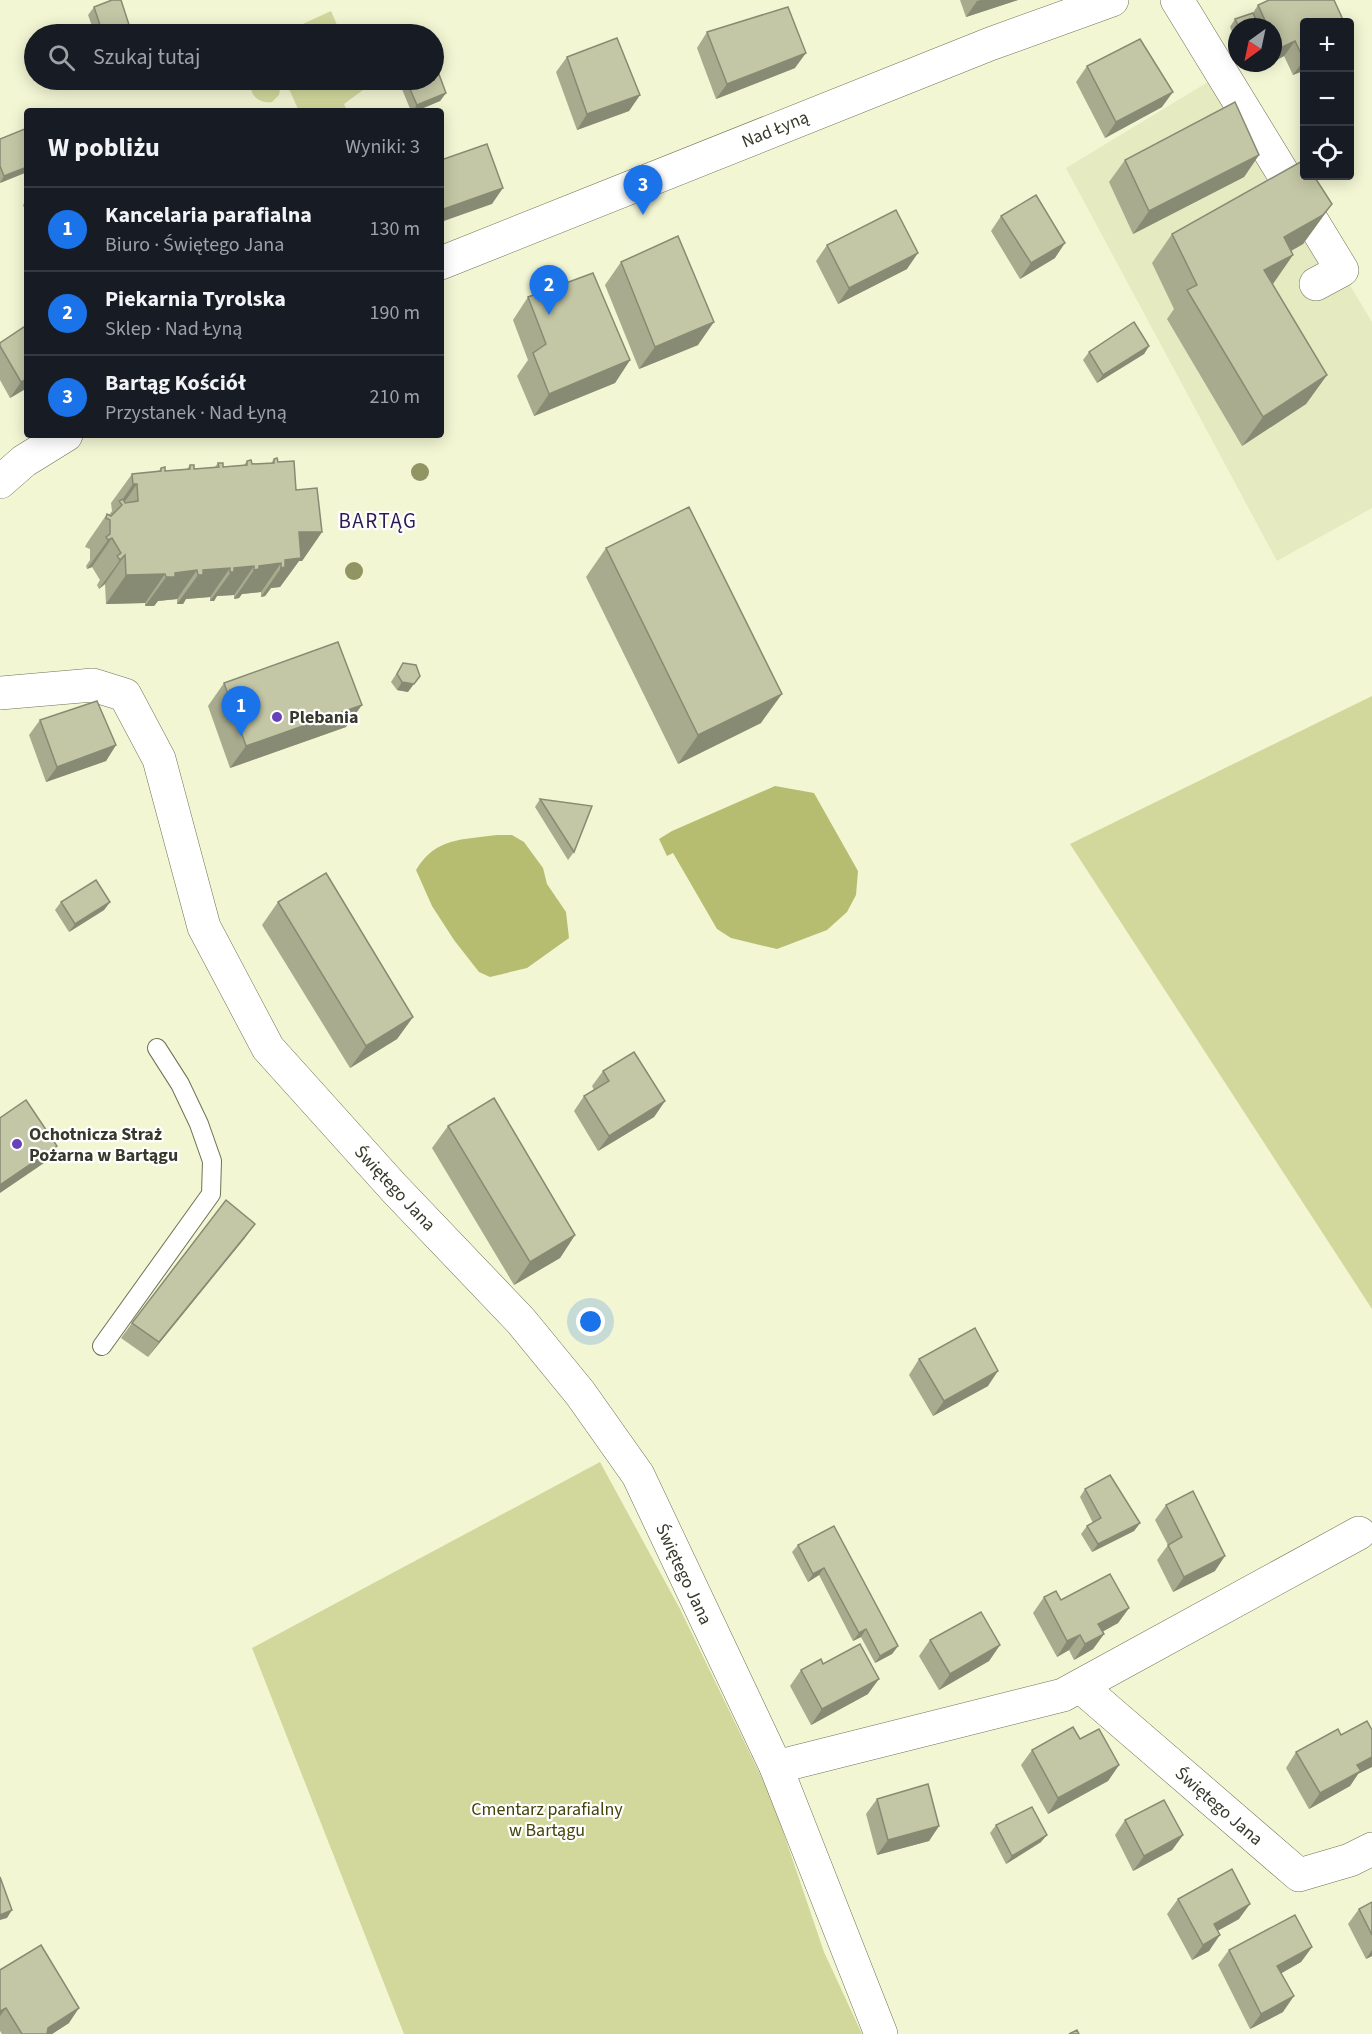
<!DOCTYPE html>
<html lang="pl">
<meta charset="utf-8">
<style>
body{margin:0;font-family:"Source Sans 3",sans-serif;background:#20242c;color:#f1f3f6}
.controls{position:absolute;right:18px;top:18px;display:grid;overflow:hidden;border-radius:6px;box-shadow:0 3px 15px #0003}
.controls button{width:54px;height:54px;display:grid;place-items:center;padding:0;border:0;border-bottom:2px solid #363941;background:#171b24;color:#f1f3f6;font:30px sans-serif}
.compass{position:absolute;left:1228px;top:18px;width:54px;height:54px;border-radius:50%;background:#171b24;box-shadow:0 3px 15px #0003;rotate:213deg}
.you{position:absolute;left:591px;top:1322px;width:21px;height:21px;margin:-15px;border:4px solid #fff;border-radius:50%;background:#1a73e8;box-shadow:0 0 0 9px #1a73e833}
.badge{display:grid;place-items:center;width:39px;height:39px;border-radius:50%;background:#1a73e8;color:#fff;font-size:20px;font-weight:700}
.pin{position:absolute;translate:-50% -50px;filter:drop-shadow(0 2px 3px #0008)}
.pin::after{content:'';position:absolute;top:32px;width:21px;height:18px;background:inherit;clip-path:polygon(0 0,100% 0,50% 100%)}
.list{margin:0;padding:0;list-style:none}
h2{display:flex;justify-content:space-between;align-items:center;height:78px;margin:0;padding:0 24px;font-size:26px}
h2 small{font-size:20px;font-weight:400;color:#9ea1a6}
.list li{display:grid;grid-template-columns:39px 1fr auto;gap:18px;align-items:center;box-sizing:border-box;height:84px;padding:0 24px;border-top:2px solid #363941}
.list b{display:block;font-size:22px;white-space:nowrap}
.list p{margin:0;font-size:20px;white-space:nowrap;color:#9ea1a6}
.list em{font-size:20px;font-style:normal;color:#9ea1a6}
.icon{flex:none;width:33px;height:33px;fill:none;stroke:currentColor;stroke-width:2;stroke-linecap:round;stroke-linejoin:round}
.map{position:relative;flex:none;width:1372px;height:2034px;overflow:hidden}
.search{position:absolute;background:#171b24;box-shadow:0 3px 15px #0003;left:24px;top:24px;width:420px;height:66px;display:flex;align-items:center;gap:15px;box-sizing:border-box;padding:0 21px;border-radius:33px;color:#9ea1a6;font-size:22px}
.panel{position:absolute;background:#171b24;box-shadow:0 3px 15px #0003;left:24px;top:108px;width:420px;height:330px;border-radius:6px}
.map>svg:first-child{display:block}
.built{fill:#e5eac0}
.green{fill:#d2d89c}
.water{fill:#b6bd71}
.lines{fill:none;stroke-linecap:round;stroke-linejoin:round}
.lane-casing{stroke:#6f7253;stroke-width:20}
.street-casing{stroke:#6f7253;stroke-width:34}
.secondary-casing{stroke:#6f7253;stroke-width:34}
.lane{stroke:#fff;stroke-width:18}
.street{stroke:#fff;stroke-width:33}
.secondary{stroke:#fff;stroke-width:33}
.tree{fill:#919463}
.wall{fill:#a8ab8e}
.shaded-wall{fill:#888b74}
.building{fill:#c3c7a5;stroke:#888b74;stroke-width:1.5}
.poi-dot{fill:#6641b9;stroke:#fff;stroke-width:2}
.labels{text-anchor:middle;stroke-width:4.5;stroke-linejoin:round;paint-order:stroke}
.street-label{font-size:18px;fill:#37392b;stroke:#fff}
.poi-label{font-size:18px;font-weight:bold;fill:#37392b;stroke:#fff;text-anchor:start}
.park-label{font-size:18px;fill:#414408;stroke:#fff}
.quarter-label{font-size:21px;letter-spacing:1.5px;fill:#2d1b55;stroke:#fff}
</style>
<div class="map">
<svg width="1372" height="2034" viewBox="0 0 1372 2034">
<rect width="100%" height="100%" fill="#f2f6d3"/>
<polygon class="built" points="1223,73 1372,322 1372,508 1277,561 1066,168"/>
<g class="green">
<polygon points="331,11 341,34 281,34"/>
<path d="M251 80H359L363 90 344 104 347 111H299L289 89 281 83 279 95 272 102C258 104 248 94 251 80Z"/>
<polygon points="1372,696 1372,1309 1070,844"/>
<polygon points="600,1462 680,1609 772,1799 824,1952 862,2034 404,2034 252,1648"/>
</g>
<g class="water">
<polygon points="775,786 814,793 858,871 856,895 847,912 827,930 777,949 731,938 717,929 673,853 667,856 659,839 672,831"/>
<path d="M497 835H512L524 842 543 868 547 884 566 912 569 938 527 968 490 977 479 972 454 940 432 906 416 870C436 837 462 840 497 835Z"/>
</g>
<g class="lines">
<g class="lane-casing">
<polyline id="lane" points="102,1346 211,1194 212,1161 199,1124 180,1084 157,1048"/>
</g>
<g class="street-casing">
<g id="street">
<polyline points="1177,0 1342,270 1316,284"/>
<polyline points="0,693 93,685 125,695 159,759 204,927 268,1048 394,1188 521,1321 580,1393 638,1475 776,1767 881,2034"/>
<polyline points="1080,1686 1299,1875 1350,1860 1372,1849"/>
<polyline points="776,1767 1063,1695 1359,1533"/>
</g>
</g>
<g class="secondary-casing">
<g id="secondary">
<polyline points="441,263 990,44 1112,0"/>
<polyline points="0,482 24,461 66,435"/>
</g>
</g>
<use href="#lane" class="lane"/>
<use href="#street" class="street"/>
<use href="#secondary" class="secondary"/>
</g>
<g class="tree">
<circle cx="420" cy="472" r="9"/>
<circle cx="354" cy="571" r="9"/>
</g>
<g class="wall">
<polygon points="960,0 1018,0 966,17"/>
<polygon points="1258,5 1305,22 1305,70 1293,75 1284,56 1273,62 1273,27 1237,27 1237,43 1230,27 1235,19 1253,13"/>
<polygon points="94,7 132,34 95,34 88,15"/>
<polygon points="707,32 795,68 716,99 697,48"/>
<polygon points="567,57 640,95 629,111 577,130 556,72"/>
<polygon points="1087,66 1162,107 1105,138 1076,82"/>
<polygon points="93,80 125,80 96,90"/>
<polygon points="401,80 434,80 446,93 440,101 416,111 411,111 399,82"/>
<polygon points="0,139 27,172 0,183"/>
<polygon points="1259,155 1244,177 1133,234 1109,182 1125,160"/>
<polygon points="27,199 27,215 23,205"/>
<polygon points="1332,204 1303,244 1291,251 1272,284 1327,375 1306,404 1242,446 1167,319 1174,309 1152,263 1172,234"/>
<polygon points="1001,216 1055,258 1020,279 991,231"/>
<polygon points="827,245 907,269 838,304 816,261"/>
<polygon points="621,262 698,345 639,369 605,285"/>
<polygon points="528,297 630,360 615,383 534,416 517,376 528,360 513,320"/>
<polygon points="0,343 27,388 10,398 0,380"/>
<polygon points="1149,346 1144,354 1097,383 1083,360 1089,352"/>
<polygon points="274,459 278,462 322,532 302,561 299,561 280,587 271,588 265,596 261,597 261,592 242,594 239,598 234,599 234,595 217,596 214,601 210,601 210,597 186,599 183,604 177,604 177,599 158,601 154,606 145,606 145,603 106,604 105,584 99,589 97,585 100,580 92,567 87,569 86,566 90,560 90,549 85,547 87,543 107,514 109,515 112,511 111,503 132,474 158,472 161,468 165,471 187,469 190,465 194,469 215,467 218,463 223,467 244,465 247,461 252,464 271,463"/>
<polygon points="606,548 761,723 678,764 586,577"/>
<polygon points="403,663 408,692 397,690 391,682"/>
<polygon points="224,683 346,727 230,768 208,706"/>
<polygon points="40,720 116,745 106,761 46,782 29,735"/>
<polygon points="540,799 574,852 568,860 535,807"/>
<polygon points="61,902 110,902 104,910 69,932 55,910"/>
<polygon points="278,902 413,1017 397,1039 350,1068 262,925"/>
<polygon points="603,1071 665,1101 654,1117 598,1151 574,1111 584,1096 594,1090 592,1086"/>
<polygon points="448,1126 575,1235 560,1258 514,1285 432,1148"/>
<polygon points="255,1224 244,1239 148,1357 121,1338 132,1323"/>
<polygon points="919,1359 988,1386 933,1416 909,1375"/>
<polygon points="1085,1489 1140,1523 1134,1531 1092,1552 1081,1534 1087,1526 1093,1523 1080,1497"/>
<polygon points="1166,1505 1215,1571 1173,1592 1157,1560 1168,1545 1155,1520"/>
<polygon points="834,1526 898,1646 892,1654 875,1663 861,1637 853,1641 819,1575 808,1582 792,1552 798,1545"/>
<polygon points="1044,1597 1061,1600 1129,1608 1118,1623 1103,1631 1104,1634 1093,1649 1074,1660 1069,1650 1057,1657 1033,1613"/>
<polygon points="930,1640 1000,1645 989,1661 939,1690 919,1656"/>
<polygon points="823,1664 868,1694 811,1725 790,1686 801,1670"/>
<polygon points="1341,1735 1358,1774 1350,1786 1309,1809 1286,1768 1296,1752"/>
<polygon points="1080,1739 1119,1765 1108,1781 1048,1814 1021,1765 1032,1750"/>
<polygon points="877,1799 939,1826 929,1841 877,1855 866,1814"/>
<polygon points="1125,1820 1183,1835 1172,1850 1133,1871 1115,1835"/>
<polygon points="996,1825 1041,1842 1006,1864 990,1833"/>
<polygon points="1178,1899 1239,1919 1217,1931 1209,1951 1192,1960 1167,1914"/>
<polygon points="1372,1902 1372,1956 1366,1959 1348,1924 1359,1909"/>
<polygon points="1312,1947 1301,1962 1281,1973 1283,2012 1250,2029 1218,1965 1229,1950"/>
<polygon points="0,1970 69,2023 52,2034 2,2034 0,2031"/>
</g>
<g class="shaded-wall">
<polygon points="981,0 1018,0 966,17 977,1"/>
<polygon points="1295,41 1284,56 1273,62 1273,56 1278,49"/>
<polygon points="806,53 795,68 716,99 727,84"/>
<polygon points="1304,60 1305,70 1293,75"/>
<polygon points="108,80 125,80 96,90 101,82"/>
<polygon points="1173,92 1162,107 1105,138 1116,122"/>
<polygon points="446,93 440,101 416,111 413,111 417,105"/>
<polygon points="640,95 629,111 577,130 587,114"/>
<polygon points="1259,155 1244,177 1133,234 1149,211"/>
<polygon points="27,167 27,172 0,183 4,176"/>
<polygon points="503,188 492,204 441,222 441,210"/>
<polygon points="1332,204 1303,244 1264,266 1284,237"/>
<polygon points="1065,243 1055,258 1020,279 1031,263"/>
<polygon points="918,253 907,269 838,304 849,288"/>
<polygon points="1293,255 1273,284 1244,299 1264,270"/>
<polygon points="714,322 698,345 639,369 655,347"/>
<polygon points="1149,346 1144,354 1097,383 1103,375"/>
<polygon points="630,360 615,383 534,416 549,394"/>
<polygon points="1327,375 1306,404 1242,446 1263,417"/>
<polygon points="27,379 27,388 10,398 21,382"/>
<polygon points="133,484 137,484 117,513 122,505 120,503"/>
<polygon points="299,532 322,532 302,561 299,561 280,587 271,588 265,596 261,597 281,568"/>
<polygon points="112,538 92,567 87,569 108,540"/>
<polygon points="125,555 105,584 99,589 120,560"/>
<polygon points="281,563 261,592 242,594 239,598 234,599 254,570 259,566"/>
<polygon points="254,566 234,595 217,596 214,601 210,601 234,568"/>
<polygon points="230,568 210,597 186,599 183,604 177,604 198,575 203,570"/>
<polygon points="197,570 177,599 158,601 154,606 145,606 166,577 175,573"/>
<polygon points="165,574 145,603 106,604 126,575"/>
<polygon points="402,682 414,684 408,692 397,690"/>
<polygon points="782,694 761,723 678,764 698,735"/>
<polygon points="362,705 346,727 230,768 246,746"/>
<polygon points="116,745 106,761 46,782 57,767"/>
<polygon points="110,902 104,910 69,932 75,924"/>
<polygon points="413,1017 397,1039 350,1068 366,1046"/>
<polygon points="665,1101 654,1117 598,1151 609,1136"/>
<polygon points="57,1146 47,1161 0,1193 0,1185"/>
<polygon points="255,1224 244,1239 148,1357 159,1342"/>
<polygon points="575,1235 560,1258 514,1285 530,1262"/>
<polygon points="998,1371 988,1386 933,1416 944,1401"/>
<polygon points="1140,1523 1134,1531 1092,1552 1098,1544"/>
<polygon points="1225,1556 1215,1571 1173,1592 1184,1577"/>
<polygon points="824,1568 819,1575 808,1582 813,1574"/>
<polygon points="1129,1608 1118,1623 1088,1640 1098,1624"/>
<polygon points="866,1629 861,1637 853,1641 859,1633"/>
<polygon points="1104,1634 1093,1649 1074,1660 1085,1644"/>
<polygon points="1080,1635 1069,1650 1057,1657 1067,1641"/>
<polygon points="1000,1645 989,1661 939,1690 950,1674"/>
<polygon points="898,1646 892,1654 875,1663 880,1656"/>
<polygon points="879,1679 868,1694 811,1725 822,1709"/>
<polygon points="1372,1757 1372,1767 1358,1774 1350,1786 1309,1809 1320,1793 1357,1765"/>
<polygon points="1119,1765 1108,1781 1048,1814 1058,1798"/>
<polygon points="939,1826 929,1841 877,1855 888,1840"/>
<polygon points="1047,1835 1041,1842 1006,1864 1012,1856"/>
<polygon points="1183,1835 1172,1850 1133,1871 1144,1856"/>
<polygon points="1250,1904 1239,1919 1203,1939 1214,1924"/>
<polygon points="12,1910 7,1918 0,1920 0,1915"/>
<polygon points="1220,1935 1209,1951 1192,1960 1203,1945"/>
<polygon points="1312,1947 1301,1962 1266,1982 1277,1966"/>
<polygon points="1372,1950 1372,1956 1366,1959"/>
<polygon points="1294,1996 1283,2012 1250,2029 1261,2014"/>
<polygon points="6,2008 0,2016 0,2011"/>
<polygon points="79,2008 69,2023 52,2034 44,2034 48,2028"/>
</g>
<g class="building">
<polygon points="112,0 121,0 132,34 103,34 94,7"/>
<polygon points="1269,0 1334,0 1344,22 1305,22 1304,60 1295,41 1278,49 1273,38 1273,27 1268,27 1258,5"/>
<polygon points="788,7 806,53 727,84 707,32"/>
<polygon points="1253,13 1259,27 1239,27 1235,19"/>
<polygon points="617,38 640,95 587,114 567,57"/>
<polygon points="1140,39 1173,92 1116,122 1087,66"/>
<polygon points="434,61 446,93 417,105 406,80 434,80"/>
<polygon points="1235,102 1259,155 1149,211 1125,160"/>
<polygon points="27,128 27,167 4,176 0,166 0,139"/>
<polygon points="487,144 503,188 441,210 441,160"/>
<polygon points="1304,160 1305,176 1314,176 1332,204 1323,215 1284,237 1293,255 1264,270 1327,375 1263,417 1187,290 1197,285 1172,234"/>
<polygon points="1036,195 1065,243 1031,263 1001,216"/>
<polygon points="896,210 918,253 849,288 827,245"/>
<polygon points="678,236 714,322 655,347 621,262"/>
<polygon points="593,273 630,360 549,394 533,353 546,344 528,297"/>
<polygon points="1134,322 1149,346 1103,375 1089,352"/>
<polygon points="27,325 27,379 21,382 0,346 0,343"/>
<polygon points="277,458 278,462 294,461 296,490 317,488 322,532 299,532 301,558 285,560 285,567 281,568 281,563 259,566 259,569 254,570 254,566 234,568 234,572 230,572 230,568 203,570 203,575 198,575 197,570 175,573 175,577 166,577 165,574 126,575 125,555 120,560 117,556 121,553 112,538 108,540 106,537 110,534 110,520 106,518 107,514 111,516 122,505 119,501 123,499 125,503 138,501 137,484 133,484 132,474 161,471 161,468 165,467 165,471 190,469 190,465 194,465 194,469 219,467 218,463 223,463 223,467 247,465 247,461 251,460 252,464 274,463 274,459"/>
<polygon points="689,507 782,694 698,735 606,548"/>
<polygon points="338,642 362,705 246,746 224,683"/>
<polygon points="403,663 416,665 420,676 414,684 402,682 397,674"/>
<polygon points="97,701 116,745 57,767 40,720"/>
<polygon points="540,799 592,806 574,852"/>
<polygon points="326,873 413,1017 366,1046 278,902"/>
<polygon points="96,880 110,902 75,924 61,902"/>
<polygon points="634,1052 665,1101 609,1136 584,1096 609,1081 603,1071"/>
<polygon points="494,1098 575,1235 530,1262 448,1126"/>
<polygon points="26,1100 57,1146 0,1185 0,1118"/>
<polygon points="226,1200 255,1224 159,1342 132,1323"/>
<polygon points="975,1328 998,1371 944,1401 919,1359"/>
<polygon points="1110,1475 1140,1523 1098,1544 1087,1526 1101,1518 1085,1489"/>
<polygon points="1193,1491 1225,1556 1184,1577 1168,1545 1182,1537 1166,1505"/>
<polygon points="834,1526 898,1646 880,1656 866,1629 859,1633 824,1568 813,1574 798,1545"/>
<polygon points="1110,1574 1129,1608 1098,1624 1104,1634 1085,1644 1080,1635 1067,1641 1044,1597 1056,1591 1061,1600"/>
<polygon points="981,1612 1000,1645 950,1674 930,1640"/>
<polygon points="860,1644 879,1679 822,1709 801,1670 821,1659 823,1664"/>
<polygon points="1367,1721 1372,1730 1372,1757 1357,1765 1361,1771 1320,1793 1296,1752 1338,1729 1341,1735"/>
<polygon points="1073,1727 1080,1739 1099,1729 1119,1765 1058,1798 1032,1750"/>
<polygon points="928,1784 939,1826 888,1840 877,1799"/>
<polygon points="1164,1800 1183,1835 1144,1856 1125,1820"/>
<polygon points="1032,1807 1047,1835 1012,1856 996,1825"/>
<polygon points="1232,1869 1250,1904 1214,1924 1220,1935 1203,1945 1178,1899"/>
<polygon points="0,1877 12,1910 0,1915"/>
<polygon points="1372,1902 1372,1935 1359,1909"/>
<polygon points="1295,1915 1312,1947 1277,1966 1294,1996 1261,2014 1229,1950"/>
<polygon points="41,1945 79,2008 48,2028 47,2034 22,2034 6,2008 0,2011 0,1970"/>
<polygon points="1077,2030 1079,2034 1069,2034"/>
</g>
<g class="poi-dot">
<circle cx="277" cy="717" r="6"/>
<circle cx="17" cy="1144" r="6"/>
</g>
<g class="labels">
<g class="street-label">
<text transform="translate(775 129) rotate(-22)" y="6">Nad Łyną</text>
<text transform="translate(395 1188) rotate(47)" y="6">Świętego Jana</text>
<text transform="translate(684 1574) rotate(65)" y="6">Świętego Jana</text>
<text transform="translate(1219 1806) rotate(41)" y="6">Świętego Jana</text>
</g>
<g class="poi-label">
<text x="289" y="723">Plebania</text>
<text x="29" y="1140">Ochotnicza Straż<tspan x="29" dy="21">Pożarna w Bartągu</tspan></text>
</g>
<g class="park-label">
<text x="547" y="1815">Cmentarz parafialny<tspan x="547" dy="21">w Bartągu</tspan></text>
</g>
<g class="quarter-label">
<text x="378" y="528">BARTĄG</text>
</g>
</g>
</svg>
<div class="controls">
<button>+</button>
<button>−</button>
<button><svg class="icon" aria-label="locate" viewBox="0 0 24 24"><circle cx="12" cy="12" r="6"/><path d="M12 2v4M12 18v4M2 12h4M18 12h4"/></svg></button>
</div>
<svg class="compass" viewBox="-18 -18 36 36"><path d="M0-13l5 13h-10z" fill="#e53935"/><path d="M0 13l5-13h-10z" fill="#9ea1a6"/></svg>
<div class="you"></div>
<div class="pin badge" style="left:241px;top:736px">1</div>
<div class="pin badge" style="left:549px;top:315px">2</div>
<div class="pin badge" style="left:643px;top:215px">3</div>
<div class="search"><svg class="icon" aria-label="search" viewBox="0 0 24 24"><circle cx="10" cy="10" r="6"/><path d="M15 15l6 6"/></svg>Szukaj tutaj</div>
<section class="panel">
<h2>W pobliżu<small>Wyniki: 3</small></h2>
<ul class="list">
<li><span class="badge">1</span><div><b>Kancelaria parafialna</b><p>Biuro · Świętego Jana</p></div><em>130 m</em></li>
<li><span class="badge">2</span><div><b>Piekarnia Tyrolska</b><p>Sklep · Nad Łyną</p></div><em>190 m</em></li>
<li><span class="badge">3</span><div><b>Bartąg Kościół</b><p>Przystanek · Nad Łyną</p></div><em>210 m</em></li>
</ul>
</section>
</div>
